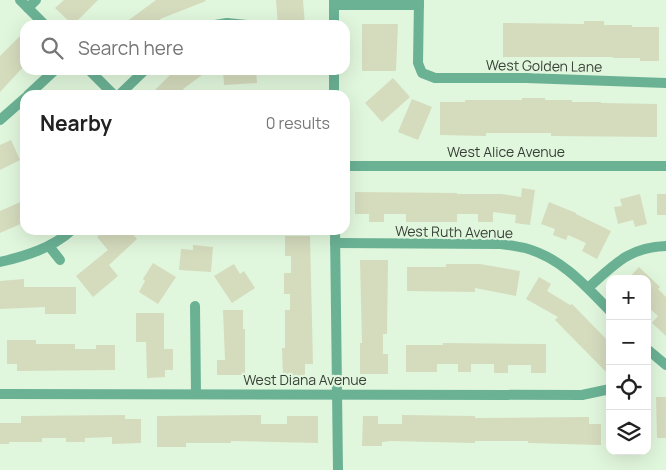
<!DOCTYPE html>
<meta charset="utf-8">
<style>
body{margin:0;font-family:Manrope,sans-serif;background:#f2f2f2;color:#222}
.controls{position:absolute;right:15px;bottom:15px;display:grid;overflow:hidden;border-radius:10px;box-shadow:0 5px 20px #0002}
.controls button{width:45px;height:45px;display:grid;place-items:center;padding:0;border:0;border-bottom:1px solid #e0e0e0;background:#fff;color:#222;font:25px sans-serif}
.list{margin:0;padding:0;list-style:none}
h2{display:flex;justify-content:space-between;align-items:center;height:65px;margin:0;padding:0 20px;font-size:21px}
h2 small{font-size:16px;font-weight:400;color:#767676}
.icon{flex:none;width:28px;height:28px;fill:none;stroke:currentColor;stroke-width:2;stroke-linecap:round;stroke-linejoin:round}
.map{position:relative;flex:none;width:666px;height:470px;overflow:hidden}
.search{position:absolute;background:#fff;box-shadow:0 5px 20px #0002;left:20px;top:20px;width:330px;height:55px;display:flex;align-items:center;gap:12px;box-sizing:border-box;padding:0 18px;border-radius:15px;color:#767676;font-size:19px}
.panel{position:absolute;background:#fff;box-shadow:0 5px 20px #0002;left:20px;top:90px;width:330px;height:145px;border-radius:15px}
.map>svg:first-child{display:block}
.building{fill:#d5dbbd}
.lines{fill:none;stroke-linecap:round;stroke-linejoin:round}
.street{stroke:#6bb295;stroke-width:10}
.labels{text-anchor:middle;stroke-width:4.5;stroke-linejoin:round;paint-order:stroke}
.street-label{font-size:14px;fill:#374036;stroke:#e1f7dd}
</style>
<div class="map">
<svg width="666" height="470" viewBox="0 0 666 470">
<rect width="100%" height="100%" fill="#e1f7dd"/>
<g class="building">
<polygon points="64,0 98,0 73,25 55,8"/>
<polygon points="156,0 205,0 206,1 160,19 162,22 158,25 122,25"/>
<polygon points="276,0 303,0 305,25 278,25"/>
<polygon points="584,21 604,21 604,25 632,25 632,27 659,27 659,61 640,61 640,58 613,58 613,57 503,57 503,23 584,24"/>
<polygon points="362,24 398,24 396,71 362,71"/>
<polygon points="25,31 25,65 0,92 0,56"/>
<polygon points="175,70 209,70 183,89 189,95 150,95"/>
<polygon points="223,70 256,70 257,83 224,85"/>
<polygon points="393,78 410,97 382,122 365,103"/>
<polygon points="522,98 545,98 545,100 572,100 572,102 601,102 601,103 657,104 657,137 551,136 551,133 486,133 486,136 440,135 440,102 465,102 465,100 522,100"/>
<polygon points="412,99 432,107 418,140 398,132"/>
<polygon points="11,140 20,160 0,170 0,145"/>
<polygon points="522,188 535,190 530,225 515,223 516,215 493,212 493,222 478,222 478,214 457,214 457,222 406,222 406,214 384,214 384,222 369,222 369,214 355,214 355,192 457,193 457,194 501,194 521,197"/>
<polygon points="640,194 647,224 635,227 633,220 618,224 614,207 622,206 620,199"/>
<rect x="657" y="194" width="9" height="21"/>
<polygon points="25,200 25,222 0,233 0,211"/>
<polygon points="549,202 576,213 576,214 611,231 597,259 582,251 586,243 568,235 566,240 553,235 555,229 541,224"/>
<polygon points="105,230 129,230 137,239 109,265 118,276 93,297 76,276 108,250 97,237"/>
<polygon points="285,236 310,236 313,364 305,364 305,376 283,377 282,348 285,348 285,310 290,310 290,294 284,294 284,273 291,273 291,256 285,256"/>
<polygon points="193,245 213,247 211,272 179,270 181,249 193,250"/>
<polygon points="360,260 388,260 387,334 383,334 383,354 388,354 388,374 360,374 360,343 362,343"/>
<polygon points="153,263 176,277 158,304 139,292 145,281 143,279"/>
<polygon points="234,264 240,274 244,271 255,288 232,303 214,276"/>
<polygon points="446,264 480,264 520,271 516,296 475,288 475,292 407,291 407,267 446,267"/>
<polygon points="639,267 660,287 658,289 666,297 666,336 652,323 658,316 647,306 647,279 628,279"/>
<polygon points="539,277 551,284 547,291 570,305 572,304 610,343 610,376 555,320 558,317 526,299"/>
<polygon points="24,279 24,287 76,287 76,314 45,314 45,307 0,309 0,281"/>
<polygon points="223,310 243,310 243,329 245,329 245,375 217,375 217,360 225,360"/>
<polygon points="136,313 164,313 164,349 173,349 173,370 165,370 165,377 147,378 146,342 136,342"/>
<polygon points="7,340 36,340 36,344 75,344 75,349 96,349 96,345 115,345 115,370 17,371 17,364 7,364"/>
<polygon points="443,343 546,344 546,373 531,373 531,365 508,365 508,373 494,373 494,364 471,364 471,372 458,372 458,364 437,364 437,372 406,372 406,345 443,345"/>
<polygon points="656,397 666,397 666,438 657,438"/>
<polygon points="125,415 125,419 141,419 141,443 112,444 112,437 85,438 85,442 66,442 66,438 42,438 42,442 9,442 9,444 0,444 0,423 21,423 21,416"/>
<polygon points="261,415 261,424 287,424 287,416 318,416 318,443 231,441 231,443 186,443 186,447 157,447 157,416"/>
<polygon points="402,415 475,416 475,418 589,417 589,424 601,424 601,445 528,443 528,441 475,441 475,443 391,441 382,442 382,446 362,446 363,416 378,416 378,424 402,424"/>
</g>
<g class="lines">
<g class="street">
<polyline points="20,0 45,25"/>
<polyline points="334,0 334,25"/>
<polyline points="419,0 418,63 422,73 435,78 526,78 666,83"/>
<polyline points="334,5 419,5"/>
<polyline points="28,8 36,0"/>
<polyline points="215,25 227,23 247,25"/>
<polyline points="89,70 114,95"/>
<polyline points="334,70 334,95"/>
<polyline points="28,95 55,70"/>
<polyline points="119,95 145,70"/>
<polyline points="0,120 25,98"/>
<polyline points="345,166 666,166"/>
<polyline points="335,230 338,470"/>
<path d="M335 243 501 244C509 245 517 246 525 248 560 257 585 285 610 311"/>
<polyline points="49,246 60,260"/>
<path d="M0 262C26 256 52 248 72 230"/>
<path d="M588 288C614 265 629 247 666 246"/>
<polyline points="195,306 196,394"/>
<polyline points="647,349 666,365"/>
<polyline points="0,394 582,395 610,389"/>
</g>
</g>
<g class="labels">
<g class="street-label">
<text transform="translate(544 66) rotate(1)" y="5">West Golden Lane</text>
<text x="506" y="157">West Alice Avenue</text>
<text transform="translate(454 232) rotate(1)" y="5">West Ruth Avenue</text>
<text x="305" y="385">West Diana Avenue</text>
</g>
</g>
</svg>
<div class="controls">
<button>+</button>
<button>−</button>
<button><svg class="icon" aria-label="locate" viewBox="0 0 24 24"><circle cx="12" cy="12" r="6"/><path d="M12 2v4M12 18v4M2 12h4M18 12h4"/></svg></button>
<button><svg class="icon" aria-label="layers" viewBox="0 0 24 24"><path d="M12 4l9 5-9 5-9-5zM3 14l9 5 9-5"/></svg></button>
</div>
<div class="search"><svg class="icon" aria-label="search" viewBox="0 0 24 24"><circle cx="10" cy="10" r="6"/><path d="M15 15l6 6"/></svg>Search here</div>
<section class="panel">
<h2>Nearby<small>0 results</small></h2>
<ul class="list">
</ul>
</section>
</div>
